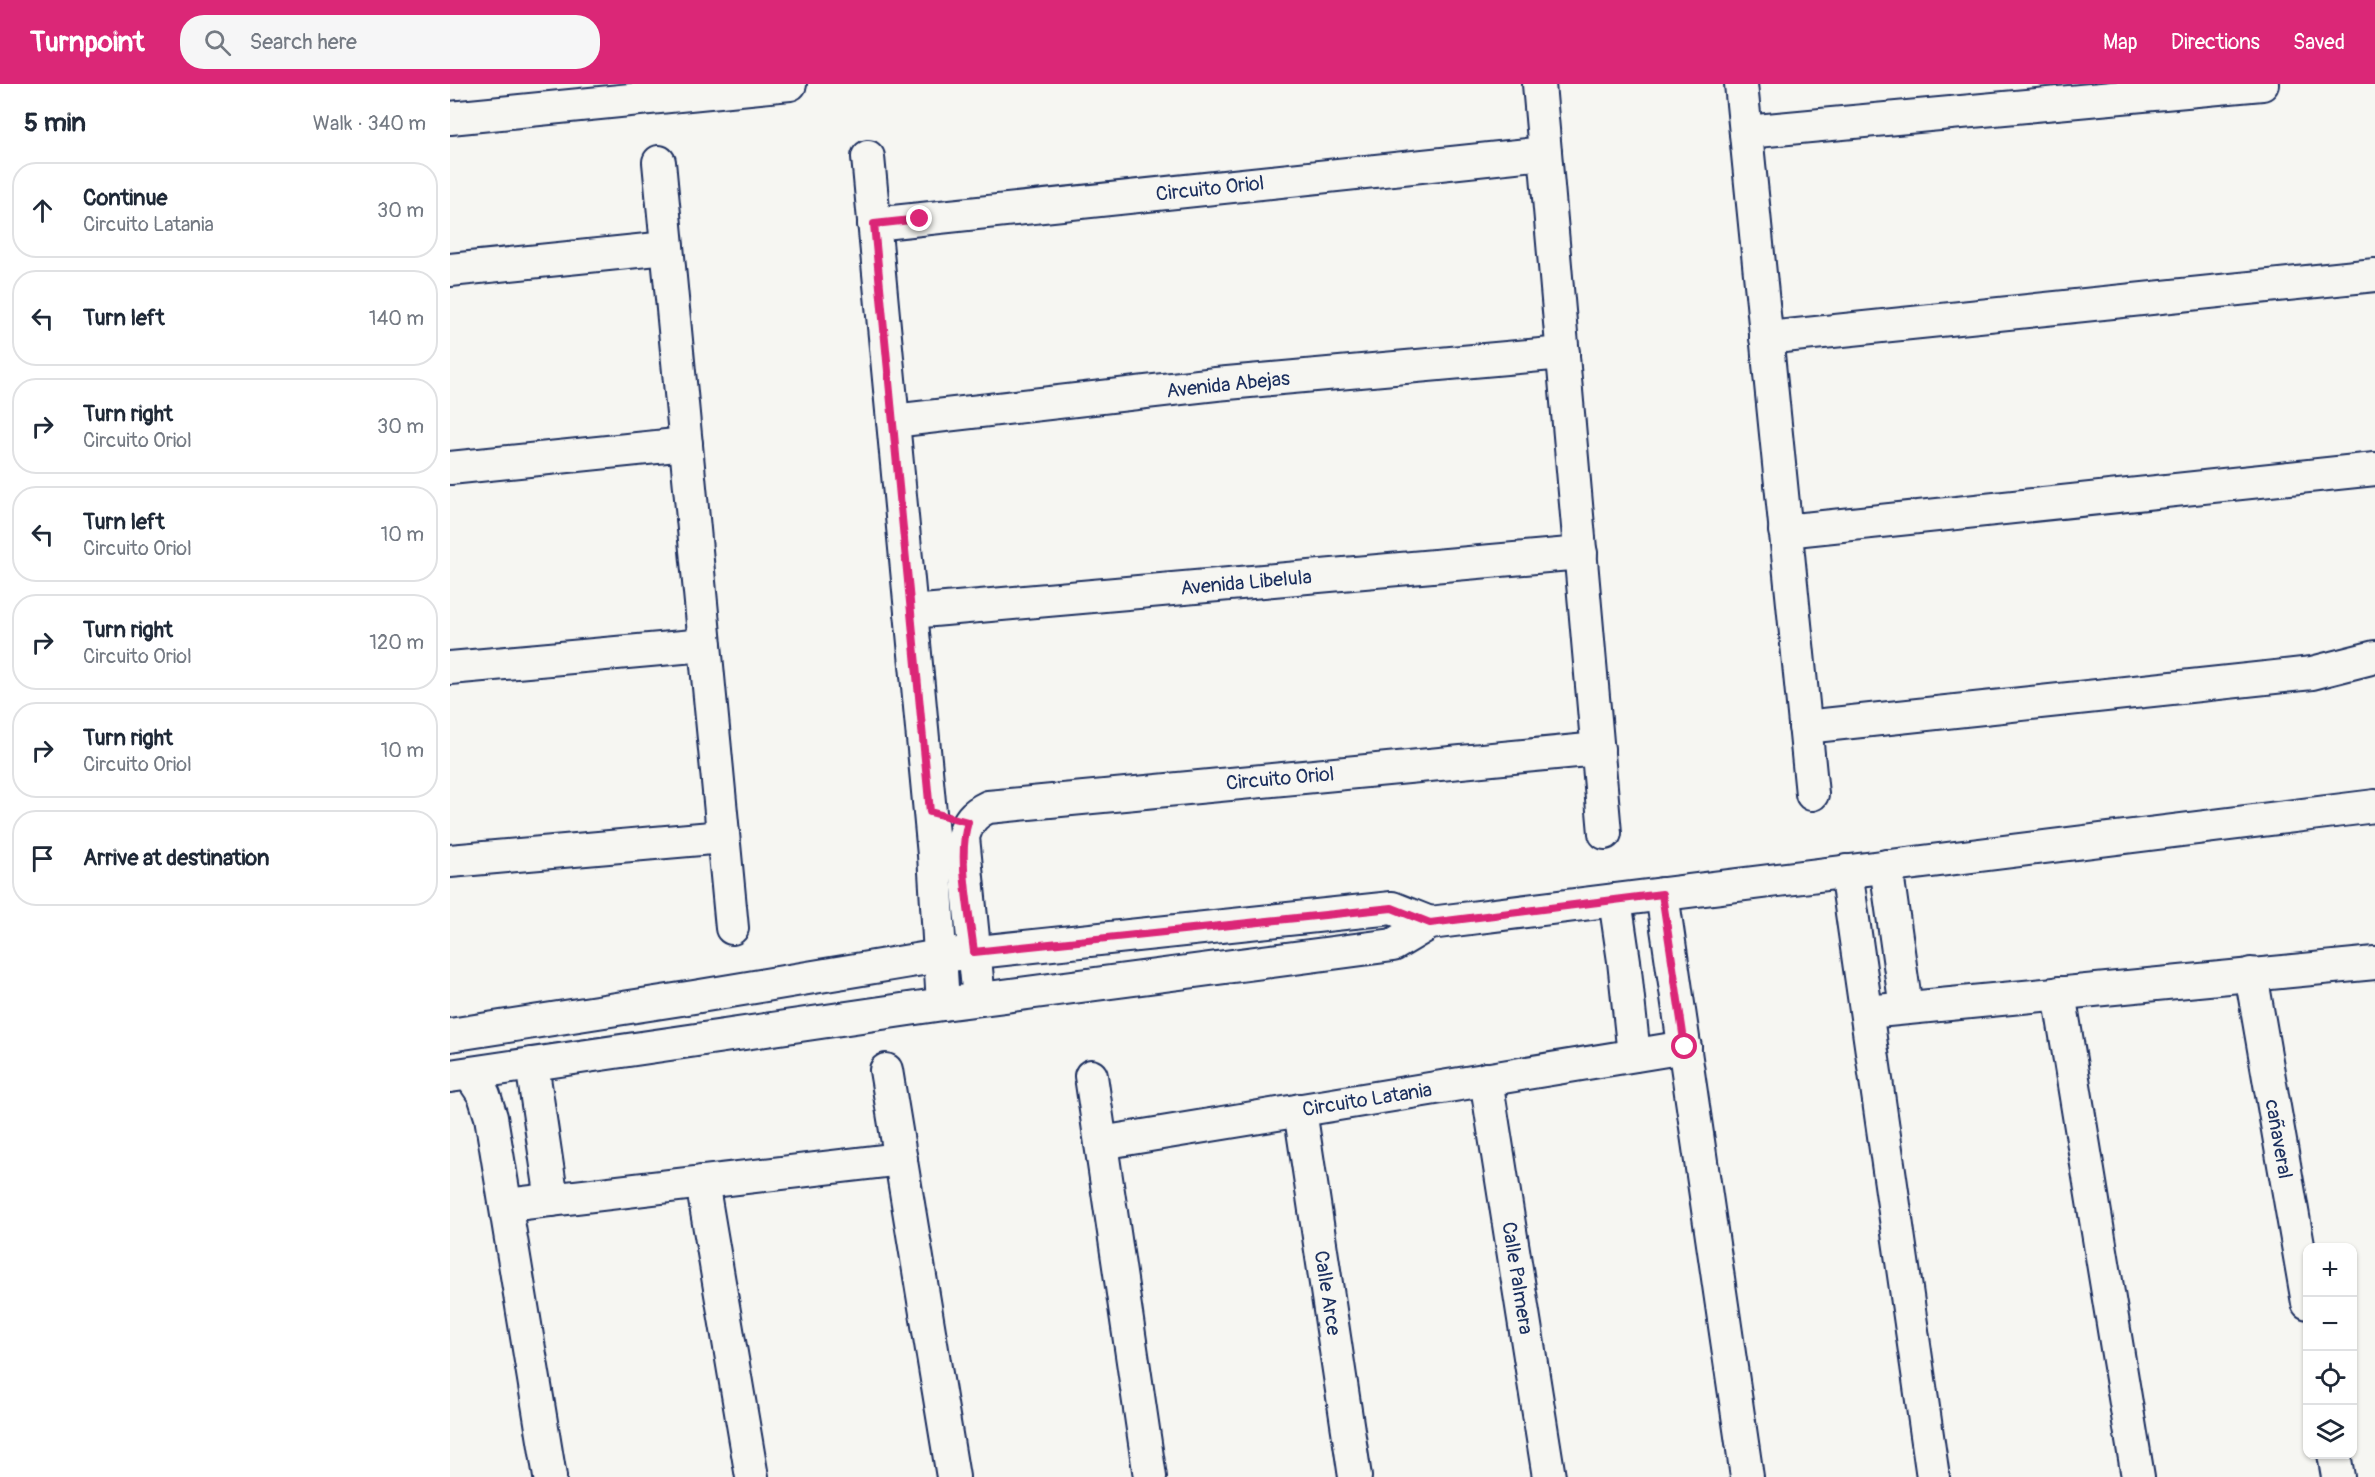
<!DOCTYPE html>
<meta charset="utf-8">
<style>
body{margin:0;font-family:Pangolin,sans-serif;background:#f6f6f7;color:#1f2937}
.controls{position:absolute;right:18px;bottom:18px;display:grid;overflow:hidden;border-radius:12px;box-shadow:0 2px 4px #0004}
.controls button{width:54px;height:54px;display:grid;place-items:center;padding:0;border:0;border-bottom:2px solid #e0e1e3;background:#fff;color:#1f2937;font:30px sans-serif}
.stop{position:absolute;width:18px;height:18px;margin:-14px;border:4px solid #db2777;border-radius:50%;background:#fff}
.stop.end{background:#db2777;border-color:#fff;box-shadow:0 2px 6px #0008}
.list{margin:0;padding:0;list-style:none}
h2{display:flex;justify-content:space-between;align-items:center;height:78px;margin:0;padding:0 24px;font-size:26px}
h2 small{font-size:20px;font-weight:400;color:#747a83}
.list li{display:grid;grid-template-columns:39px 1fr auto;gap:18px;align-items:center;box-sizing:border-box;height:96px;margin:0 12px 12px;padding:0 12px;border:2px solid #e0e1e3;border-radius:24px}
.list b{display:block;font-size:22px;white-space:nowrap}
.list p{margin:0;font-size:20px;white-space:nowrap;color:#747a83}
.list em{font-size:20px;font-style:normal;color:#747a83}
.icon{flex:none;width:33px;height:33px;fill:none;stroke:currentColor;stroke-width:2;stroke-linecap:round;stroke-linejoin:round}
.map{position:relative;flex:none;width:1925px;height:1393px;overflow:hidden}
header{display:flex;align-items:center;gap:36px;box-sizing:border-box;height:84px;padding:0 30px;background:#db2777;color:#fff}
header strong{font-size:28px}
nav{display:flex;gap:33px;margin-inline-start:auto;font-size:21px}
.search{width:420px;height:54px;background:#f6f6f7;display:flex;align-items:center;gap:15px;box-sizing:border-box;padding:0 21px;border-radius:24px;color:#747a83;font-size:22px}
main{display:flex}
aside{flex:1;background:#fff}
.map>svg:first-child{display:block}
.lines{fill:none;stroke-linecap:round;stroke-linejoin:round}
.minor-casing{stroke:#1b2f5e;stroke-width:36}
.minor{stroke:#f6f6f2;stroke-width:32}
.route{stroke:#db2777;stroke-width:8}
.labels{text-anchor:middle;stroke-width:4.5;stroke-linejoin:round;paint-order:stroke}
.street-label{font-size:20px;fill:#1b2f5e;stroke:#f6f6f2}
</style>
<header>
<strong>Turnpoint</strong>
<div class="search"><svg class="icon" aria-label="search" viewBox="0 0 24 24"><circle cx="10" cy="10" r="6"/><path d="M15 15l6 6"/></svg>Search here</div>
<nav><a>Map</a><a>Directions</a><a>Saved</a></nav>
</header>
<main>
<aside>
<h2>5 min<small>Walk · 340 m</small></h2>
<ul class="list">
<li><svg class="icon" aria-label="ahead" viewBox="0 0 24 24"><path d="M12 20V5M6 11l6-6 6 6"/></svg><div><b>Continue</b><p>Circuito Latania</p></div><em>30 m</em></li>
<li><svg class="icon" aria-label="left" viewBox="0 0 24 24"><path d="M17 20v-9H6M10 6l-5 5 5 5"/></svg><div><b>Turn left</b></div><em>140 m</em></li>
<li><svg class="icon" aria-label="right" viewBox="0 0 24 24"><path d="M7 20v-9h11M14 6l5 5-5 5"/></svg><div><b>Turn right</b><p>Circuito Oriol</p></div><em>30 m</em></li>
<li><svg class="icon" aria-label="left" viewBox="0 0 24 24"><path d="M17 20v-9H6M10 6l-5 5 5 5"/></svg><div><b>Turn left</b><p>Circuito Oriol</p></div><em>10 m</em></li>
<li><svg class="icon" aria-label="right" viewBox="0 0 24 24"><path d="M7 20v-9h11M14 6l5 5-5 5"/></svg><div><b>Turn right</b><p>Circuito Oriol</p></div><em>120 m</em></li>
<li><svg class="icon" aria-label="right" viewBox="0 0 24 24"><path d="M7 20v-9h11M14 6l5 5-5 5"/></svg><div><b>Turn right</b><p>Circuito Oriol</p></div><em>10 m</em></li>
<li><svg class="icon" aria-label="arrive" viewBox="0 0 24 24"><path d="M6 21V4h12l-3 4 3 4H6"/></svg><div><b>Arrive at destination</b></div></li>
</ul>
</aside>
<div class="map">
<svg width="1925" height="1393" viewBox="0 0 1925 1393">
<rect width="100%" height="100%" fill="#f6f6f2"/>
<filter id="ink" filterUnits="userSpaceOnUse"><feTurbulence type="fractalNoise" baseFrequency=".0167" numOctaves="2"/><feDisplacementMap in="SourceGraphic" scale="12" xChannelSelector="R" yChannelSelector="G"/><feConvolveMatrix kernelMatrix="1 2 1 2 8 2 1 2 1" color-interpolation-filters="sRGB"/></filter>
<g filter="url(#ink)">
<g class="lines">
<g class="minor-casing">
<g id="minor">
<polyline points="1089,0 1155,749"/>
<polyline points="1291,0 1362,710"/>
<polyline points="0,34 340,0"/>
<polyline points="1296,48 1812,0"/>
<polyline points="418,73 484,771 493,920"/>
<polyline points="209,78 282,844"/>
<polyline points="424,140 1095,69"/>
<polyline points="0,186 217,164"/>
<polyline points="1316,254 1925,191"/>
<polyline points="443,337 766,300 1113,269"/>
<polyline points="0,384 236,360"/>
<polyline points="1335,447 1925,385"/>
<polyline points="461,528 1131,469"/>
<polyline points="0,584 255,561"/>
<polyline points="1355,643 1862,589 1925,573"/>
<polyline points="0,777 273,753"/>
<polyline points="1436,782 1456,924"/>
<polyline points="1396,787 1483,1393"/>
<polyline points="1212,810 1297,1393"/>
<polyline points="1165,816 1174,877 1184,971"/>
<polyline points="1801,890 1858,1219"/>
<polyline points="1609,909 1688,1393"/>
<path d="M529 915 513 753C518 737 523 730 538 723L1148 665"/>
<polyline points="1417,928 1925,879"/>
<polyline points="0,951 244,913 490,872 942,824 980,839"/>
<polyline points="82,980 102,1116"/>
<polyline points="436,986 503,1393"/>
<polyline points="20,990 34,1011 41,1033 100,1393"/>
<polyline points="0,992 493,920 943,861 980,839 1925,722"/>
<polyline points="641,992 700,1393"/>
<polyline points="1036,995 1099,1393"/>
<polyline points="850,1026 905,1393"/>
<polyline points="651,1059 1235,963"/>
<polyline points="252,1098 302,1393"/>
<polyline points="57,1121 451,1075"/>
<polyline points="1884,1370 1888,1393"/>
</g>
</g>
<use href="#minor" class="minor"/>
</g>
</g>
<g class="lines" filter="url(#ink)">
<path class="route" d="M470 135 424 140 480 728 518 738C507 772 520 832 524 868L942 824 980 839 1212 810 1235 963"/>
</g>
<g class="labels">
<g class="street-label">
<text transform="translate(760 104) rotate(-6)" y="7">Circuito Oriol</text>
<text transform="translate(778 300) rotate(-6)" y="7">Avenida Abejas</text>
<text transform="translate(796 498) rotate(-5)" y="7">Avenida Libelula</text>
<text transform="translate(830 694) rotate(-5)" y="7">Circuito Oriol</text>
<text transform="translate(917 1015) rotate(-9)" y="7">Circuito Latania</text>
<text transform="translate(1829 1055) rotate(80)" y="7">cañaveral</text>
<text transform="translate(1068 1194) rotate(81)" y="7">Calle Palmera</text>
<text transform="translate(878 1209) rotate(81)" y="7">Calle Arce</text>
</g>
</g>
</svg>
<div class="controls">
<button>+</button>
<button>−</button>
<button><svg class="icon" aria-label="locate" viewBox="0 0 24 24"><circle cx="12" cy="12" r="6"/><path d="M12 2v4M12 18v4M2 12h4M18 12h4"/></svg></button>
<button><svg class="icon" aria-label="layers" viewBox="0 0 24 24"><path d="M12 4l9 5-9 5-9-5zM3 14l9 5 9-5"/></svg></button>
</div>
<div class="stop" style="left:1235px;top:963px"></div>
<div class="stop end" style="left:470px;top:135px"></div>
</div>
</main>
